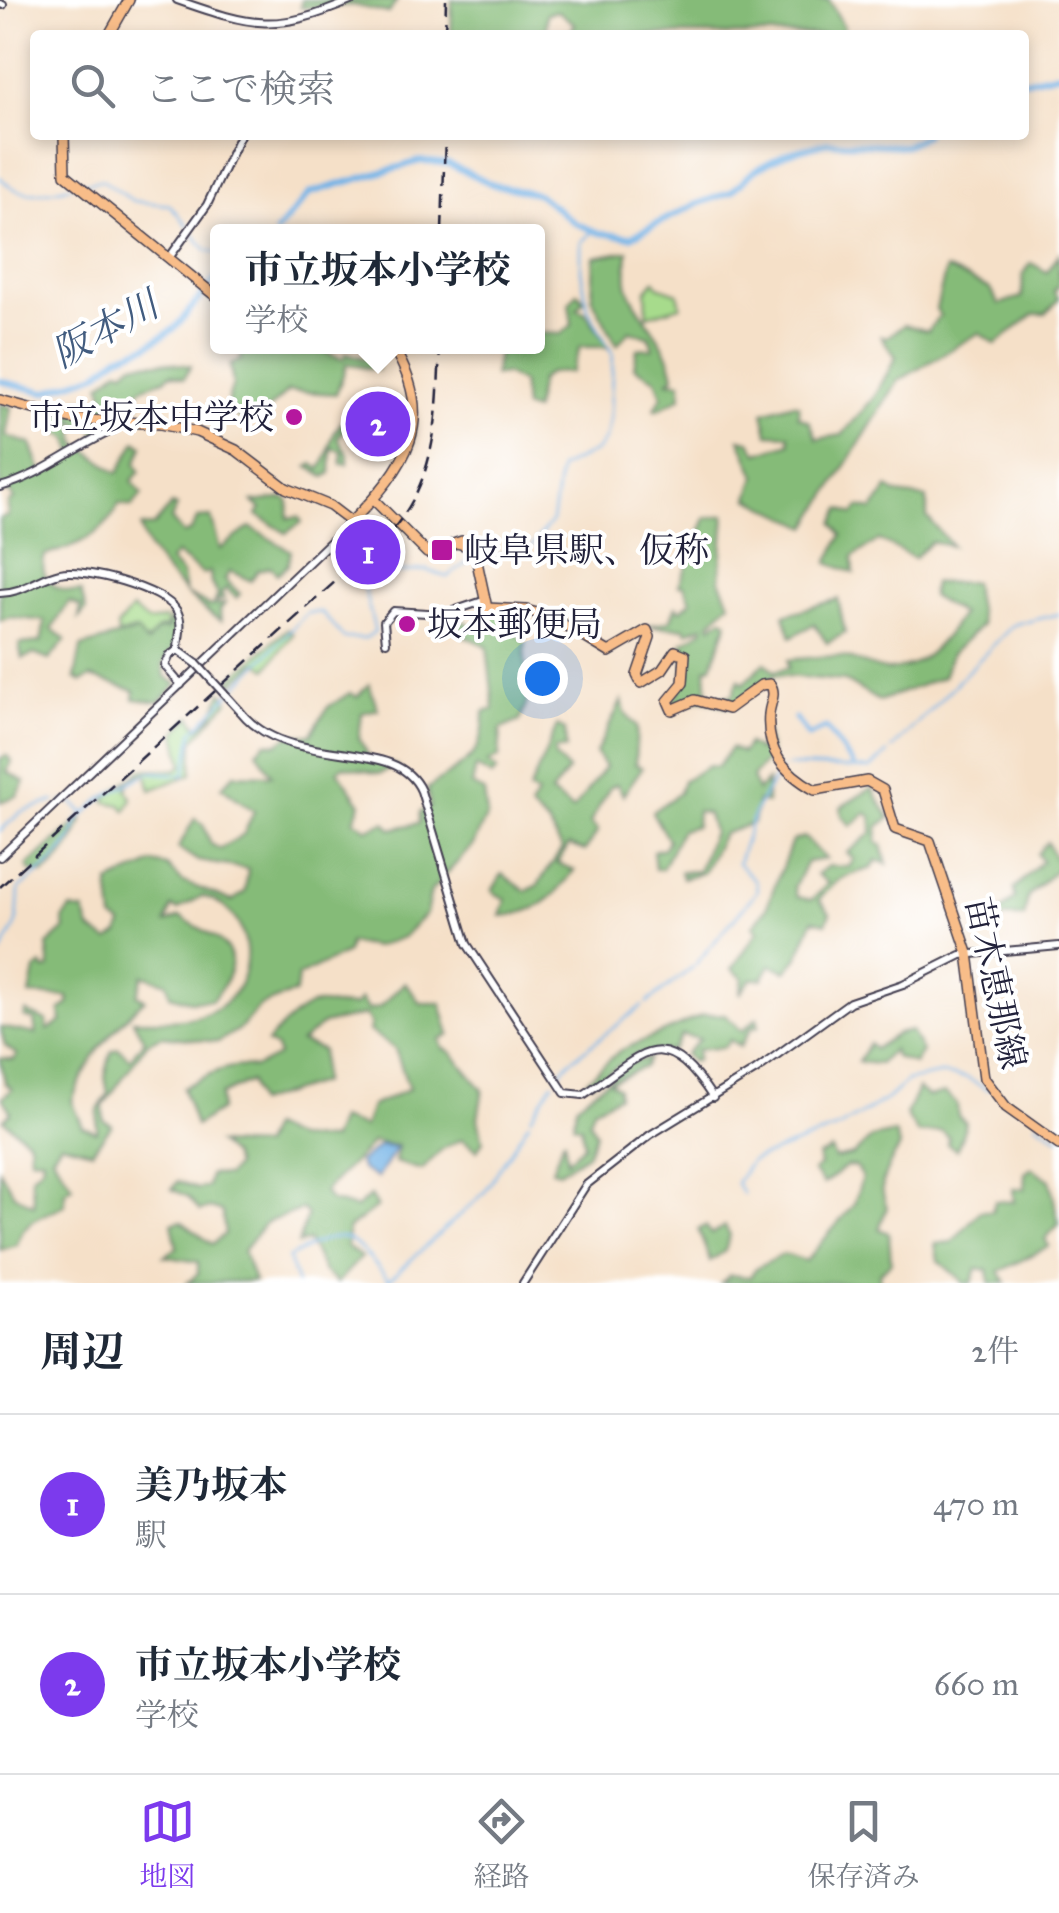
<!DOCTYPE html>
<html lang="ja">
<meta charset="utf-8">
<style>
body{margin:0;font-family:"IM FELL Great Primer","Noto Serif JP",serif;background:#f2f2f3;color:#1f2937}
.you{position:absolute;left:542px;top:678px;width:35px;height:35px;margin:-25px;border:8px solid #fff;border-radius:50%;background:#1a73e8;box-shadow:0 0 0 15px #1a73e833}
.badge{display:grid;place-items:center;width:65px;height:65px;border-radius:50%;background:#7c3aed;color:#fff;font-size:32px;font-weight:700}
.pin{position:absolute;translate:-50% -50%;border:5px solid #fff;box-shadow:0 2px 10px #0006}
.popup{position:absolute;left:210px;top:224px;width:335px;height:130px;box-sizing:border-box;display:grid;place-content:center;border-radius:10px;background:#fff;filter:drop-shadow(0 2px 8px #0005);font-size:32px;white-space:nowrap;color:#747a83}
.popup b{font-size:38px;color:#1f2937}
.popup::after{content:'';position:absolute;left:50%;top:100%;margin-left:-20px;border:20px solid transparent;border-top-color:#fff}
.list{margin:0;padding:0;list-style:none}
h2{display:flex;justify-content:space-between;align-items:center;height:130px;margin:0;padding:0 40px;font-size:42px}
h2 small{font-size:32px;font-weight:400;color:#747a83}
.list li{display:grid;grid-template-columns:65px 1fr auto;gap:30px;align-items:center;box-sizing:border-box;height:180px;padding:0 40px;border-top:2px solid #e0e1e3}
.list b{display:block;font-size:38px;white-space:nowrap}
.list p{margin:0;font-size:32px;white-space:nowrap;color:#747a83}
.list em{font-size:32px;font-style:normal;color:#747a83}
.icon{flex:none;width:55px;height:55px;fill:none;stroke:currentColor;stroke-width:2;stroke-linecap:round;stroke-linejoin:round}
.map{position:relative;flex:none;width:1059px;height:1283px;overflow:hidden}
.search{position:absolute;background:#fff;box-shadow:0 5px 15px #0003;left:30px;right:30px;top:30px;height:110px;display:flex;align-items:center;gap:25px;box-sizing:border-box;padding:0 35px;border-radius:10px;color:#747a83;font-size:38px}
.sheet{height:490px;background:#fff}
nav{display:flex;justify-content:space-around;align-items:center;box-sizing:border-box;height:140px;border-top:2px solid #e0e1e3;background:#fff;font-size:28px;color:#747a83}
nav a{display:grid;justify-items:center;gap:5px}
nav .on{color:#7c3aed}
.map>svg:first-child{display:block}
.green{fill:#a7db8c;stroke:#647e64;stroke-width:2.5}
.forest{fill:#85bb78;stroke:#546e5a;stroke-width:2.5;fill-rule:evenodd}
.water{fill:#72b2e6;stroke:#4a6a90;stroke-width:2.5}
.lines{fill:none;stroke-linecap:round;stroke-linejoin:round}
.stream{stroke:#72b2e6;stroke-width:2.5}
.canal{stroke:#72b2e6;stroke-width:5}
.river{stroke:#72b2e6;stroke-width:6}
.minor-casing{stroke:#423e50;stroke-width:10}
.major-casing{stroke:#423e50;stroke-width:12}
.minor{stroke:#fff;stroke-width:6}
.major{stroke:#f8bd89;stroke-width:9}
.rail{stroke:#22223b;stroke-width:2.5;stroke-dasharray:15 8;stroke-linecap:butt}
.minor-bridge-casing{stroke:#423e50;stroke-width:10;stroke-linecap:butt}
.minor-bridge{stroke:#fff;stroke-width:6}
.poi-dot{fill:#b5179e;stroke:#fff;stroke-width:4}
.labels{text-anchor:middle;stroke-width:8;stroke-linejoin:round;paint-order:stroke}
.poi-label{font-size:35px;fill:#22223b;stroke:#fff;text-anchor:start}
.street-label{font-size:35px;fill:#22223b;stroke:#fff}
.water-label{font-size:38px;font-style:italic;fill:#425c7f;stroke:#fff}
</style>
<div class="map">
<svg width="1059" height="1283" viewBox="0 0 1059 1283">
<rect width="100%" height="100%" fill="#fff"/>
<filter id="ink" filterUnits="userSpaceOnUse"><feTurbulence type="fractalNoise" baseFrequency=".01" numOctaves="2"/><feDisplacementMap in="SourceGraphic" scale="20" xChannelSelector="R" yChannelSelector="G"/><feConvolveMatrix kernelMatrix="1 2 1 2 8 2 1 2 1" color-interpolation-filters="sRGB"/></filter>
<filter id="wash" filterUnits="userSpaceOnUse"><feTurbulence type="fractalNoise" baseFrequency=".0048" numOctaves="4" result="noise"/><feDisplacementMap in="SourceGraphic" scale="40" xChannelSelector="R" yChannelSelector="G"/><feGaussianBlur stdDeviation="2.25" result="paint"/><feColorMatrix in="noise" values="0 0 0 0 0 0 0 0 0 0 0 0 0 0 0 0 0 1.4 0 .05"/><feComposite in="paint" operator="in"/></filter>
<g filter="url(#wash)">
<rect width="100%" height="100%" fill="#f5e0c8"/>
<g class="green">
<polygon points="655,280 658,286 678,293 681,306 647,316 646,291"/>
<polygon points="132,609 148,622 165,619 168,627 157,629 153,638 145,641 135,630 118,635 117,627"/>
<polygon points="287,629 293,634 267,669 257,662 232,684 229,681"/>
<polygon points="222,692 228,701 193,741 192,774 151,790 146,772 131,779 127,789 132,799 126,811 121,805 106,802 105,799 142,769 176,770 183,765 176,733 191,716 199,728 213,715"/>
</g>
<g class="forest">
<polygon points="301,0 397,0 389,13 353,5 301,8"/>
<polygon points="452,0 829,0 844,27 842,35 558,35 569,34 575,24 558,11 547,13 546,35 451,33"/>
<path d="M628 251C628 260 624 280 629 290 642 321 668 340 674 376L669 381 681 382V397L658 410 655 409 662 396 656 379 634 367 637 349 653 348 649 336 629 331 617 345 592 298 594 257Z"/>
<polygon points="1059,254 1059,286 1054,291 1059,299 1046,314 1034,314 996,344 979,333 898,381 808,527 749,498 756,476 740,439 750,441 758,453 790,443 789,435 768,434 763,412 794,403 799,405 798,416 810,422 817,439 842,435 875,396 896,357 881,336 887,337 904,325 928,331 940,315 936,309 946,269 989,288 999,304 1022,297 1023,275 1031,263 1047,272"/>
<polygon points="578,292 584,301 577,309 586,313 609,347 580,347 571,372 549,373 540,380 534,411 524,408 522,383 505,374 494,376 499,347 538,346 538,333 561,334 572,325 569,303"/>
<polygon points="239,347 325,347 327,353 343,359 346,353 377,362 377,370 347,364 336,394 288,391 259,418 238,419 236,412 226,407 233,384 230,365 242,359"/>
<path d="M163 362 191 366 184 378 171 374C160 385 150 381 138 391L139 404H128L105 433 96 436 93 426H80L72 418 77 443 118 473 136 441 143 446 136 464 140 471 132 481 142 494 132 507 119 504C106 534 75 547 45 555 37 581 58 593 81 592L86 610 79 618 81 607 69 602 52 629 66 640 49 660 34 654 22 659 19 644 41 642 45 621 10 617 0 621V518L8 516V503L14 499 9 492H0V404L11 407 6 436 31 444 42 473 74 453 68 438 54 430 67 400H105L101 384 119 369 124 371 133 363Z"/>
<path d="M343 421 347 426 338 438 348 454V464H341L342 451 332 448 331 473 325 477 308 467 313 464 320 469C332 456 326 438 343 421Z"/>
<polygon points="888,488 897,494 927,498 927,517 952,546 931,542 914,558 879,540 853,557 854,573 828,563 842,535 834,523 841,509 854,514 859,507 873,510"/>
<polygon points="285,498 289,502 288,518 299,517 302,522 286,533 257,515 261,509 253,502"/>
<path d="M172 505 177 507 171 519 183 534 191 531 198 518 211 517 220 549 250 527 291 551 288 565 277 574 271 567 258 570 251 581 230 571 225 579 240 594 236 598 226 588 221 594 224 598 215 602 218 594 211 584 210 572 203 574 176 554 170 561 182 574 185 593 210 606 225 603 220 610 221 621C196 607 143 554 141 527L154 526Z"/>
<path d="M725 515 720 580 730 602 710 623 712 626 722 618 728 622 712 666 706 668 708 699 733 695 739 679 743 684 765 662 774 671 789 668 788 660C805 658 826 655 843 657 858 659 874 670 889 670 923 669 945 639 961 614L931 596 933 583 973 582 981 625 951 654 943 677 879 701 845 681 775 675 729 707 700 699 677 707 672 702C685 687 689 661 682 643L703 630V626L687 632 685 628 646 626 670 621 676 606 681 610 691 601 684 585H679L706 518Z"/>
<polygon points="838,599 845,633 827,643 814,624 791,637 784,615"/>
<path d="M487 611 510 614 514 632 526 641C520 676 539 678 520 721L501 729 499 757 488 763 497 770 492 776 476 767 472 785 484 792 487 815 473 845 431 891 426 914 403 937 376 947 349 943 347 953 298 976 296 992 260 1006 242 1027 218 1042 161 1036 147 1043 103 1106 104 1121 112 1125 92 1151 61 1143 52 1156 73 1186 65 1191V1205C43 1216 23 1219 17 1245L0 1250V1170L14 1194 34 1205 31 1176 42 1166 43 1158 30 1157 29 1141 3 1120 11 1112 2 1098 12 1089 5 1083 0 1058 14 1060 17 1055 5 1046 0 1027 36 1034 34 1020 24 1017 26 1012 47 1021V1030L61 1022 60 1011 69 1004 68 997 30 995 35 970 42 965 44 970 50 968 47 945 65 929 63 919 71 909 84 911 90 929 108 941 119 934 122 924 113 919 109 883 153 863 167 866 183 882 232 901 245 892 248 869 198 861 178 848 195 818 203 824 211 844 220 849 244 834 254 811 222 787 234 774 272 775 257 751 266 742 277 744 288 736 311 734 328 707 350 693 357 697 369 684 378 709 362 713 359 738 371 760 397 766 379 774 343 766 338 771 361 804 354 820 368 829 385 822 391 829 419 823 420 812 430 807 427 789C460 764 485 761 484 712L494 709 487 646 464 636 459 624 465 621 477 631 487 620ZM202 896C255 909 263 986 212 1011 190 1022 157 1020 133 1020L144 1040 130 1059 118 1048 111 1052 105 1077 108 1094 98 1110 97 1132 83 1127 72 1101C89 1056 111 1031 145 999L137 995 143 975 167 983 170 995 190 1001 212 1000C255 951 218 939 180 917L166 923 172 907 178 910Z"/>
<polygon points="170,618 178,626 176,643 163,664 165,676 177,684 159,702 134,699 135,691 91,677 82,682 75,678 81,647 137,631 147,643 157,630 168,629"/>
<path d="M622 700 625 713 637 727 635 764 642 768 623 795 617 784 610 787 590 823 598 831 585 851 569 845 557 863 574 870C555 899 536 914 501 916L506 900 492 891 502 874 526 891 537 886 562 849 548 824 530 808 537 795 529 791 557 726 565 730 566 749H555V757L568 770 551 793 573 810 605 767 596 753Z"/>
<polygon points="766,731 770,756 752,777 757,791 767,781 767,803 758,801 753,823 723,834 703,873 682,878 680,872 698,871 713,832 708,814 697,811 696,826 681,830 662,869 655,869 653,851 664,848 668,840 652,812 679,793 683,780 709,766 717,767 731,748 742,753 748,744 759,751"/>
<polygon points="6,755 12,761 7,772 25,782 17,796 0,802 0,759"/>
<path d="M872 788 890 818 878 827 877 843 882 845 887 864 877 860 872 868C845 877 840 875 819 900L830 913 826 923 813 920 798 957 786 971 771 965 763 979H751L740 994 743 978 732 969 758 931 753 926 766 909 792 841 804 837 826 859 807 862 794 887 797 897 812 900 828 883 817 874 828 866 849 867 854 859 847 853 872 833V817L866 813 851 826 842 816 841 807Z"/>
<path d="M83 817C77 840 63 859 44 874L30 871 27 866Z"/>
<polygon points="1047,842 1059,867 1028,896 1024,917 1005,917 997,923 995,917 1015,898 1014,889 1042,861 1037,854"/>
<path d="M405 982 420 1003H441L450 1035 440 1040 443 1048 451 1052 483 1090 478 1118 483 1141 477 1150 462 1139 442 1149 422 1170 395 1162 398 1146 372 1142C357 1162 339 1173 324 1192L330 1201 356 1208 370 1196 377 1207 348 1229 347 1247 361 1257 337 1283 324 1272 308 1241 298 1244 307 1215 302 1209 265 1223 243 1251 254 1281 187 1283 198 1274V1262L164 1256 177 1248 172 1223 181 1221 212 1244 225 1234 222 1212 210 1208 200 1211 188 1197 172 1189 178 1181 197 1189 207 1187 210 1174 227 1176 235 1166 231 1155 218 1144 262 1146 270 1127 296 1139 331 1140 339 1119 364 1127 371 1106 409 1089 395 1049 369 1031 371 1024 365 1015 323 1024 301 1042 322 1050V1082L257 1103 250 1081 221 1095 220 1110 195 1126 183 1088C204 1077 230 1061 254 1068L278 1056 276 1048 267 1043C274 1033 303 1005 316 1004 330 1003 341 1008 356 1005L360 999 368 1010 380 1007Z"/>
<polygon points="724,1014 742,1031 757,1018 759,1026 752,1027 740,1047 730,1040 724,1047 697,1050 697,1060 692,1062 685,1054 700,1039 682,1035 672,1050 636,1054 591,1084 586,1081 619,1051 703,1015"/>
<polygon points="911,1031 922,1052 914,1064 895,1057 893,1049 879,1064 858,1062 869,1043 874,1049 897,1034"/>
<polygon points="649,1058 644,1067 610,1082 618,1088 618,1096 593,1109 589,1121 596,1133 587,1154 559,1172 552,1170 564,1138 567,1160 584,1145 581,1126 573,1124 577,1104 630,1063"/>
<polygon points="918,1089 928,1097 945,1093 957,1104 958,1116 966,1123 957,1150 947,1144 949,1138 942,1131 918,1134 906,1115"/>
<path d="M895 1133 900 1147C887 1168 876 1183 887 1207L879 1229 889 1233 891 1262 879 1274 880 1283H721L730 1275 750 1277 755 1269 784 1254 806 1261 854 1204 862 1178 856 1167 847 1166 823 1184 813 1171 820 1166 818 1156 831 1150 835 1159 853 1155 871 1138Z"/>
<polygon points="1032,1168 1050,1180 1059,1224 1045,1239 1049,1246 999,1272 1006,1283 990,1283 988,1270 977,1268 972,1283 964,1283 938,1260 935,1244 952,1242 980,1211 992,1211 995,1201 1014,1202 1013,1189 1024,1189 1025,1173"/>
<polygon points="706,1226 711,1234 725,1226 730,1235 725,1251 710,1261 698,1229"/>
</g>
<polygon class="water" points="380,1145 396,1148 377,1178 361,1169 359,1162"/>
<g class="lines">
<g class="stream">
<path d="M0 177C21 202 44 191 72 186"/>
<polyline points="79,184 102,180 133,201 170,205 188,226"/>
<polyline points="192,233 207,250 218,253"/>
<polyline points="478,559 530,548 552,521 560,468 596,451 606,438 610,418 613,355 588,309 581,271 581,242 594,230"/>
<polyline points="1026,622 1059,614"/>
<polyline points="892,749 1013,625 1023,622"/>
<polyline points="788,766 870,769 888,753"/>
<polyline points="62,802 71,801 84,813"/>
<polyline points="0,831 21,812 54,801"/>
<polyline points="0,956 17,923 19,889 53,862 72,838 78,820 104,797 150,772 185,775 193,732 307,613 321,612 344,638 365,639 375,631 364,589 371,575 426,570 447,577 471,560"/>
<polyline points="696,964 757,891 756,882 738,863 755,811 781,768"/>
<polyline points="647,1003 693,967"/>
<polyline points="558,1075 570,1061 642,1006"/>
<polyline points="531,1117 553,1083"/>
<polyline points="1036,1123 1059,1138"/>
<polyline points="743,1194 736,1183 751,1161 840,1127 887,1099 907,1081 941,1074 967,1078 988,1090"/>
<path d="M297 1283 288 1258C349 1224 347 1233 389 1280L484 1193 529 1122"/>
</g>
<polyline class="canal" points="795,718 808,736 826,728 853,765"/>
<g class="river">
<polyline points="1024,81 1059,73"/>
<polyline points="276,232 310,193 420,161 449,164 494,185 538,194 575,223 599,233 631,237 694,205 731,192 755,170 785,154 828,142 904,146 926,135"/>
<polyline points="0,381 45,392 97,374 119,356 147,346 175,328 218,276"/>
</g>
</g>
</g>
<g filter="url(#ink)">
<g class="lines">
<g class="minor-casing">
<g id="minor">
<path d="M177 0C254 27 276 33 353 0"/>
<polyline points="0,4 3,5"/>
<polyline points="169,258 207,205 240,135"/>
<path d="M0 487C41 476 75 447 114 430L117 422"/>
<path d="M0 593C23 593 38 578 60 573 83 567 165 589 177 611 184 624 178 637 178 650L197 664"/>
<polyline points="386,642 384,622 393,611 444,614 483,601"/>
<polyline points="178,650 170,655 165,666 181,685"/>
<path d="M240 711C290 774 396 733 421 791L467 944 565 1093 583 1095C643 1056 661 1019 713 1098"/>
<polyline points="0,857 351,522"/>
<polyline points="523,1283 586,1185 650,1135 756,1070 850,1002 903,984 961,955 1059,946"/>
</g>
</g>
<g class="major-casing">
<g id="major">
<polyline points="109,35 129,0"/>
<polyline points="64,135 65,174 218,298"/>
<path d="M0 400 70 419 160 424 197 432 236 450 286 488 330 506 351 522C406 467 439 420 392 346"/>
<polyline points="374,500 427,553 462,541"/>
<path d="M457 543 474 548 487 608 526 610 551 617 609 652 647 630 650 637 637 675 641 683 662 670 675 651 685 655 683 683 668 701 672 710 695 700 728 709 761 685 770 684C777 694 770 702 769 714 766 751 783 772 815 790L867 781 883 790 895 829 930 841 968 953 984 1078 1006 1107 1059 1145"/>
</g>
</g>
<use href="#minor" class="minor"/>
<use href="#major" class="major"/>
<g class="rail">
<polyline points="445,35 446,0"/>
<polyline points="442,232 445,135"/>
<path d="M0 887 394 528C438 474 437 413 440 346"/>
</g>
<g class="minor-bridge-casing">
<polyline id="minor-bridge" points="197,664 240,711"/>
</g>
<use href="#minor-bridge" class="minor-bridge"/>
</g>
</g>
<g class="poi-dot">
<circle cx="294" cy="417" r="10"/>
<rect x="430" y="538" width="24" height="24" rx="5"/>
<circle cx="407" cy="624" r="10"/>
</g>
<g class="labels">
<g class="poi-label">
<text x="274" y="429" text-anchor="end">市立坂本中学校</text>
<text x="464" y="562">岐阜県駅、仮称</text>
<text x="427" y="636">坂本郵便局</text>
</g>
<g class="street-label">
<text transform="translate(996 983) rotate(78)" y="12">苗木恵那線</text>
</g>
<g class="water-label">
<text transform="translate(105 329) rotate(-29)" y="13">阪本川</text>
</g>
</g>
</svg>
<div class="you"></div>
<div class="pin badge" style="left:368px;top:552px">1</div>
<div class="pin badge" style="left:378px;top:424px">2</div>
<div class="popup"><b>市立坂本小学校</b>学校</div>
<div class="search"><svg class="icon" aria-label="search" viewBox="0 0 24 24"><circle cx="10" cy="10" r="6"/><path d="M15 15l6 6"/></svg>ここで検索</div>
</div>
<section class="sheet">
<h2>周辺<small>2件</small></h2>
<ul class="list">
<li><span class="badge">1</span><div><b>美乃坂本</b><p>駅</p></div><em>470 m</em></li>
<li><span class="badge">2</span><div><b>市立坂本小学校</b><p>学校</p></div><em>660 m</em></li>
</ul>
</section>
<nav>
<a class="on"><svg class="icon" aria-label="map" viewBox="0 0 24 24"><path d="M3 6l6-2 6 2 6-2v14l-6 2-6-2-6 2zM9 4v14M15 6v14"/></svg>地図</a>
<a><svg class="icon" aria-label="directions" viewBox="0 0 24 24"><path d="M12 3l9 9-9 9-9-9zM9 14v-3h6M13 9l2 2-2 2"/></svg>経路</a>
<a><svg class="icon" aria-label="saved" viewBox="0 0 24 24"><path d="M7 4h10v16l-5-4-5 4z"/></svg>保存済み</a>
</nav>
